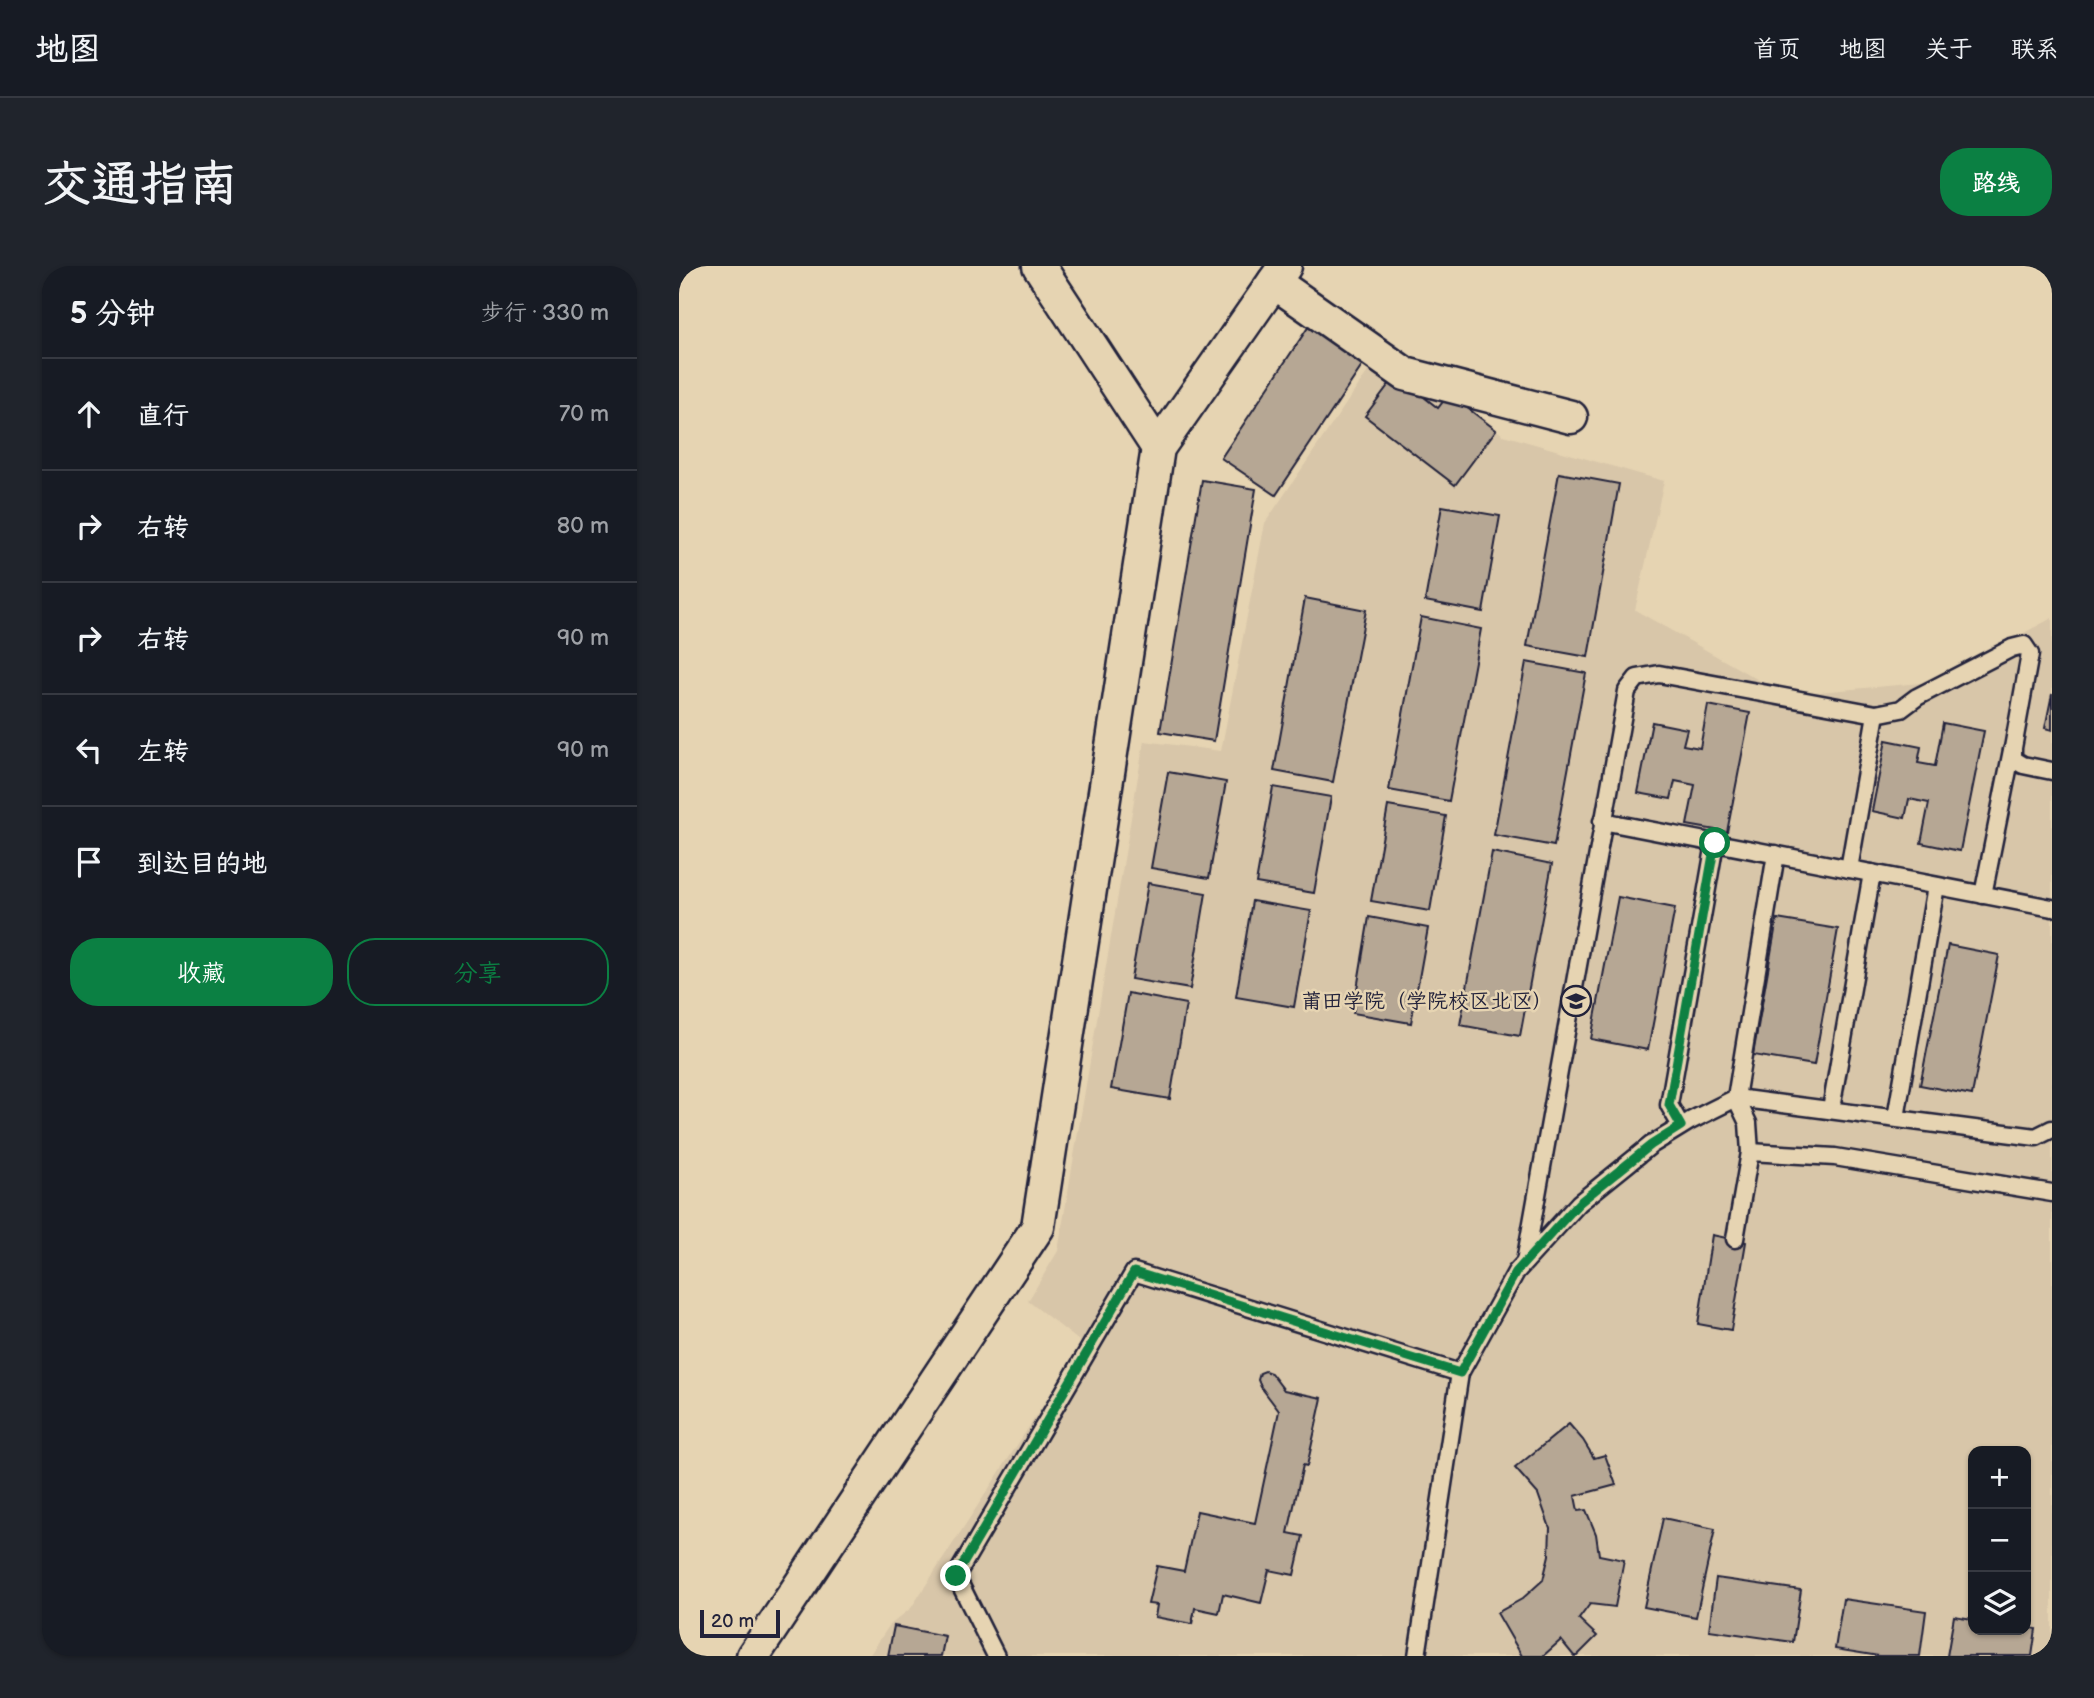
<!DOCTYPE html>
<html lang="zh">
<meta charset="utf-8">
<style>
body{margin:0;font-family:"Balsamiq Sans","LXGW WenKai TC",sans-serif;background:#20242c;color:#f1f3f6}
.controls{position:absolute;right:21px;bottom:21px;display:grid;overflow:hidden;border-radius:14px;box-shadow:0 2px 5px #0004}
.controls button{width:63px;height:63px;display:grid;place-items:center;padding:0;border:0;border-bottom:2px solid #363941;background:#171b24;color:#f1f3f6;font:35px sans-serif}
.scale{position:absolute;left:21px;bottom:18px;width:80px;box-sizing:border-box;padding-left:7px;border:4px solid #22223b;border-top:0;font-size:19px;line-height:24px;white-space:nowrap;color:#22223b;-webkit-text-stroke:5px #e6d4b2;paint-order:stroke}
.stop{position:absolute;width:21px;height:21px;margin:-16px;border:5px solid #0b8043;border-radius:50%;background:#fff}
.stop.end{background:#0b8043;border-color:#fff;box-shadow:0 2px 7px #0008}
.list{margin:0;padding:0;list-style:none}
h2{display:flex;justify-content:space-between;align-items:center;height:91px;margin:0;padding:0 28px;font-size:30px}
h2 small{font-size:23px;font-weight:400;color:#9ea1a6}
.list li{display:grid;grid-template-columns:46px 1fr auto;gap:21px;align-items:center;box-sizing:border-box;height:112px;padding:0 28px;border-top:2px solid #363941}
.list b{display:block;font-size:26px;white-space:nowrap}
.list em{font-size:23px;font-style:normal;color:#9ea1a6}
.actions{display:flex;gap:14px;padding:21px 28px}
.actions a{flex:1;padding:16px 0;border:2px solid #0b8043;border-radius:28px;text-align:center;font-size:24px;color:#0b8043}
.actions .main{background:#0b8043;color:#fff}
.icon{flex:none;width:38px;height:38px;fill:none;stroke:currentColor;stroke-width:2;stroke-linecap:round;stroke-linejoin:round}
.map{position:relative;flex:none;width:1373px;height:1390px;overflow:hidden;border-radius:28px}
header{display:flex;align-items:center;gap:42px;box-sizing:border-box;height:98px;padding:0 35px;background:#171b24;border-bottom:2px solid #363941}
header strong{font-size:33px}
nav{display:flex;gap:38px;margin-inline-start:auto;font-size:24px}
.intro{display:flex;align-items:center;justify-content:space-between;box-sizing:border-box;height:168px;padding:0 42px}
h1{margin:0;font-size:49px}
.button{padding:18px 32px;border-radius:28px;background:#0b8043;color:#fff;font-size:24px;font-weight:700}
main{display:flex;gap:42px;padding:0 42px}
aside{flex:1;background:#171b24;border-radius:28px;box-shadow:0 2px 5px #0004}
.map>svg:first-child{display:block}
.built{fill:#d8c6a9;fill-rule:evenodd}
.building{fill:#b6a794;stroke:#22223b;stroke-width:2}
.lines{fill:none;stroke-linecap:round;stroke-linejoin:round}
.service-casing{stroke:#22223b;stroke-width:21}
.minor-casing{stroke:#22223b;stroke-width:37}
.service{stroke:#e6d4b2;stroke-width:16}
.minor{stroke:#e6d4b2;stroke-width:32}
.route{stroke:#0b8043;stroke-width:9}
.labels{text-anchor:middle;stroke-width:5;stroke-linejoin:round;paint-order:stroke}
.poi-label{font-size:21px;fill:#22223b;stroke:#e6d4b2;text-anchor:end}
</style>
<header>
<strong>地图</strong>
<nav><a>首页</a><a>地图</a><a>关于</a><a>联系</a></nav>
</header>
<div class="intro"><h1>交通指南</h1><a class="button">路线</a></div>
<main>
<aside>
<h2>5 分钟<small>步行 · 330 m</small></h2>
<ul class="list">
<li><svg class="icon" aria-label="ahead" viewBox="0 0 24 24"><path d="M12 20V5M6 11l6-6 6 6"/></svg><div><b>直行</b></div><em>70 m</em></li>
<li><svg class="icon" aria-label="right" viewBox="0 0 24 24"><path d="M7 20v-9h11M14 6l5 5-5 5"/></svg><div><b>右转</b></div><em>80 m</em></li>
<li><svg class="icon" aria-label="right" viewBox="0 0 24 24"><path d="M7 20v-9h11M14 6l5 5-5 5"/></svg><div><b>右转</b></div><em>90 m</em></li>
<li><svg class="icon" aria-label="left" viewBox="0 0 24 24"><path d="M17 20v-9H6M10 6l-5 5 5 5"/></svg><div><b>左转</b></div><em>90 m</em></li>
<li><svg class="icon" aria-label="arrive" viewBox="0 0 24 24"><path d="M6 21V4h12l-3 4 3 4H6"/></svg><div><b>到达目的地</b></div></li>
</ul>
<div class="actions"><a class="main">收藏</a><a>分享</a></div>
</aside>
<div class="map">
<svg width="1373" height="1390" viewBox="0 0 1373 1390">
<rect width="100%" height="100%" fill="#e6d4b2"/>
<filter id="ink" filterUnits="userSpaceOnUse"><feTurbulence type="fractalNoise" baseFrequency=".0143" numOctaves="2"/><feDisplacementMap in="SourceGraphic" scale="14" xChannelSelector="R" yChannelSelector="G"/><feConvolveMatrix kernelMatrix="1 2 1 2 8 2 1 2 1" color-interpolation-filters="sRGB"/></filter>
<g filter="url(#ink)">
<path class="built" d="M698 92 764 121 824 169 985 215 956 344 1106 429 1253 416 1373 352V1390H190L210 1360 232 1342 404 1078 349 1035 379 985 465 475 542 485 586 257ZM1294 1185H1347V1364H1294Z"/>
<g class="building">
<polygon points="630,60 685,97 597,229 542,192"/>
<polygon points="717,109 759,142 770,128 817,164 776,219 686,150"/>
<polygon points="880,207 940,218 909,391 848,380"/>
<polygon points="523,214 577,223 535,475 481,466"/>
<polygon points="763,240 821,250 804,346 746,335"/>
<polygon points="626,332 687,344 654,516 595,505"/>
<polygon points="742,351 802,363 770,535 710,524"/>
<polygon points="847,396 907,407 875,580 815,569"/>
<polygon points="1373,428 1373,464 1366,462"/>
<polygon points="1029,439 1071,447 1048,566 1008,559 1016,519 996,515 992,533 959,527 973,456 1008,463 1004,479 1021,482"/>
<polygon points="1264,457 1305,465 1281,585 1242,577 1250,537 1230,533 1226,552 1193,545 1207,474 1242,481 1239,497 1256,500"/>
<polygon points="489,506 547,516 530,612 472,602"/>
<polygon points="594,521 652,531 635,627 577,617"/>
<polygon points="709,540 767,550 751,645 692,635"/>
<polygon points="813,586 873,598 841,770 781,759"/>
<polygon points="469,617 527,627 511,723 452,713"/>
<polygon points="939,631 996,642 969,784 912,773"/>
<polygon points="573,635 632,645 615,741 557,731"/>
<polygon points="690,651 749,662 732,757 674,747"/>
<polygon points="1098,653 1159,663 1135,799 1074,789"/>
<polygon points="1269,679 1320,689 1293,829 1241,819"/>
<polygon points="449,727 507,738 491,833 432,823"/>
<polygon points="1033,969 1067,976 1052,1064 1019,1058"/>
<polygon points="586,1105 592,1107 605,1124 643,1132 628,1200 624,1199 609,1267 624,1270 615,1309 590,1304 582,1337 544,1328 540,1347 516,1342 513,1358 476,1351 478,1339 469,1338 478,1300 505,1305 518,1245 576,1257 600,1145 582,1121 579,1114 581,1107"/>
<polygon points="890,1158 904,1174 915,1192 926,1189 937,1219 896,1230 899,1245 907,1244 917,1268 920,1289 945,1294 936,1341 911,1338 900,1353 918,1370 898,1390 895,1390 882,1374 864,1390 843,1390 818,1347 843,1333 864,1314 870,1289 871,1262 859,1228 836,1202"/>
<polygon points="984,1252 1036,1263 1017,1351 965,1341"/>
<polygon points="1037,1312 1122,1324 1114,1376 1030,1364"/>
<polygon points="1164,1333 1247,1345 1241,1390 1200,1390 1156,1383"/>
<polygon points="1275,1350 1294,1353 1294,1364 1347,1364 1347,1361 1357,1363 1353,1390 1268,1390"/>
<polygon points="215,1360 266,1370 262,1390 209,1390"/>
</g>
<g class="lines">
<g class="service-casing">
<g id="service">
<polyline points="923,555 1373,642"/>
<polyline points="1170,603 1197,448"/>
<polyline points="1304,629 1333,484"/>
<polyline points="1152,843 1193,607"/>
<polyline points="1217,852 1257,620"/>
<polyline points="1002,860 990,839 1036,577"/>
<polyline points="1071,886 1156,891 1373,927"/>
<polyline points="1056,973 1071,886 1069,857 1057,832 1097,588"/>
<polyline points="846,996 948,425 958,412 980,408 1197,448 1222,443 1238,431 1333,382 1345,379 1351,388 1334,482 1334,493 1344,499 1373,505"/>
<polyline points="317,1390 277,1310 455,1006 781,1107"/>
<polyline points="738,1390 781,1107 837,1006 900,937 972,879 1011,855 1057,832 1357,871 1373,863"/>
</g>
</g>
<g class="minor-casing">
<g id="minor">
<polyline points="360,0 479,182"/>
<polyline points="595,16 726,108 892,151"/>
<polyline points="74,1390 359,961 479,182 606,0"/>
</g>
</g>
<use href="#service" class="service"/>
<use href="#minor" class="minor"/>
</g>
</g>
<g class="lines" filter="url(#ink)">
<polyline class="route" points="277,1310 455,1006 781,1107 837,1006 846,996 900,937 972,879 1002,860 990,839 1036,577"/>
</g>
<defs>
<g id="university-ring" transform="scale(1.575)"><circle r="9.5" fill="#e6d4b2" stroke="#22223b" stroke-width="1.5"/><path d="M0-5L7-2L0 1L-7-2ZM-4 1L0 2.5L4 1V4Q0 6-4 4Z" fill="#22223b"/></g>
</defs>
<g fill-rule="evenodd">
<use href="#university-ring" x="897" y="735"/>
</g>
<g class="labels">
<g class="poi-label">
<text x="874" y="742">莆田学院（学院校区北区）</text>
</g>
</g>
</svg>
<div class="controls">
<button>+</button>
<button>−</button>
<button><svg class="icon" aria-label="layers" viewBox="0 0 24 24"><path d="M12 4l9 5-9 5-9-5zM3 14l9 5 9-5"/></svg></button>
</div>
<div class="scale">20 m</div>
<div class="stop" style="left:1036px;top:577px"></div>
<div class="stop end" style="left:277px;top:1310px"></div>
</div>
</main>
